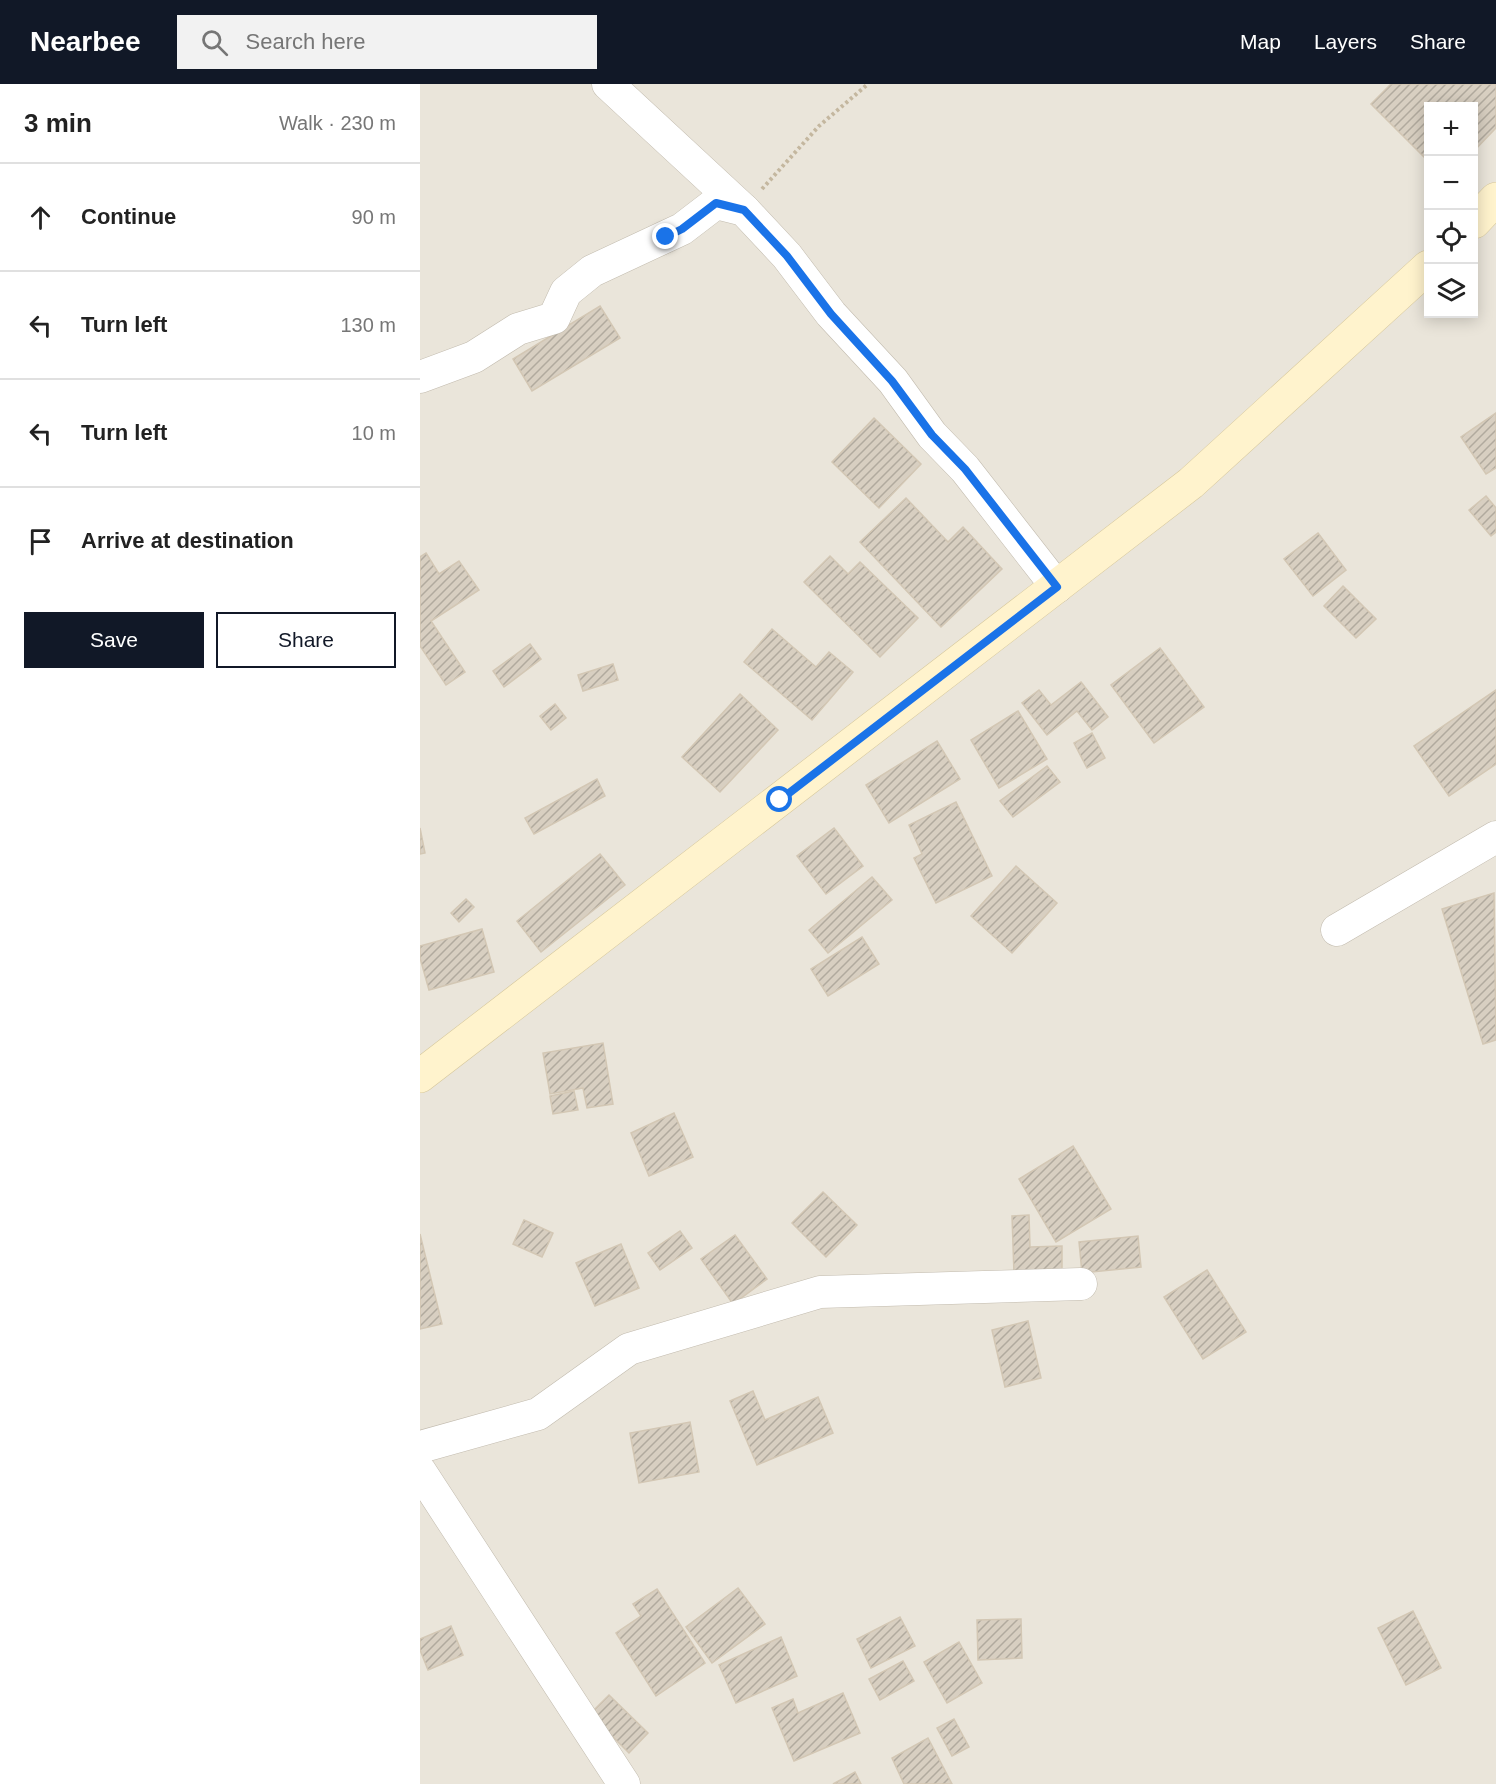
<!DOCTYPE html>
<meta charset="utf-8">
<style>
body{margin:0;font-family:Helvetica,sans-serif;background:#f2f2f2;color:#222}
.controls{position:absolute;right:18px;top:18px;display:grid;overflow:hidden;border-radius:0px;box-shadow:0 3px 15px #0003}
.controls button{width:54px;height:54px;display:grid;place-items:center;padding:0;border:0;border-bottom:2px solid #e0e0e0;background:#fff;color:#222;font:30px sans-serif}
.stop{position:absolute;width:18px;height:18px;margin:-14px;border:4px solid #1a73e8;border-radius:50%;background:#fff}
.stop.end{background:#1a73e8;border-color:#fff;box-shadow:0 2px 6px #0008}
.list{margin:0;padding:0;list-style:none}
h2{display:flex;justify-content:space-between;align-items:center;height:78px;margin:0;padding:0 24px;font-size:26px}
h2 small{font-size:20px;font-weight:400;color:#767676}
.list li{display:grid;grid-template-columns:39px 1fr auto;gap:18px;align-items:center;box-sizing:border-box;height:108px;padding:0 24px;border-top:2px solid #e0e0e0}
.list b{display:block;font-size:22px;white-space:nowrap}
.list em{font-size:20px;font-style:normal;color:#767676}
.actions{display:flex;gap:12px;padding:18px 24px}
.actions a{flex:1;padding:14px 0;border:2px solid #111827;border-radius:0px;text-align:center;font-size:21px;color:#111827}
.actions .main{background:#111827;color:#fff}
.icon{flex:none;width:33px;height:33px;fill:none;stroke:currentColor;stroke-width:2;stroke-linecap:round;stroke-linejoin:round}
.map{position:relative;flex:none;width:1076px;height:1700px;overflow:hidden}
header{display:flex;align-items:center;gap:36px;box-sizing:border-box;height:84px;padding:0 30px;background:#111827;color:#fff}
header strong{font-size:28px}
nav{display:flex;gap:33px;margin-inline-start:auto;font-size:21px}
.search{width:420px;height:54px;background:#f2f2f2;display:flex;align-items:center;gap:15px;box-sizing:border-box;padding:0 21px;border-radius:0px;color:#767676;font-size:22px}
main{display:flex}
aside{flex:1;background:#fff}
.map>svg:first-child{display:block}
.residential{fill:#eae5da;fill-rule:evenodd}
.building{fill:url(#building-hatch);stroke:#d3c7b4;stroke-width:1.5}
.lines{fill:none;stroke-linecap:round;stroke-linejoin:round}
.street-casing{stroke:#c2bbae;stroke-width:33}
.secondary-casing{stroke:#d6c79b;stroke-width:34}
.path{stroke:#c4b79f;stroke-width:4;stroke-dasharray:3 3;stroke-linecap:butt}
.street{stroke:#fff;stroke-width:32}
.secondary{stroke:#fff3cd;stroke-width:33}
.route{stroke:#1a73e8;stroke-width:8}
</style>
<header>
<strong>Nearbee</strong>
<div class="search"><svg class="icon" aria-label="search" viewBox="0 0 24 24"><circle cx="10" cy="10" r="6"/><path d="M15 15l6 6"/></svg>Search here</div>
<nav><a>Map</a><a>Layers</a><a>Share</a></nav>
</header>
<main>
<aside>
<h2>3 min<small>Walk · 230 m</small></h2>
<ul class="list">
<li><svg class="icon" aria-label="ahead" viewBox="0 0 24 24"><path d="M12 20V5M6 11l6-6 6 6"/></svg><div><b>Continue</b></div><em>90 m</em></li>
<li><svg class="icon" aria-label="left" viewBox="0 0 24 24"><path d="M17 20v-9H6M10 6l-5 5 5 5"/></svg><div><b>Turn left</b></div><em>130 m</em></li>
<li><svg class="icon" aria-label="left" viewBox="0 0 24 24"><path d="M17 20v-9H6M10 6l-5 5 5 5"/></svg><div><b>Turn left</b></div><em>10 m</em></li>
<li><svg class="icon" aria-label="arrive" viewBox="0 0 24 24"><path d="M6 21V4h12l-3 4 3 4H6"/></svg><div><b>Arrive at destination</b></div></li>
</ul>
<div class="actions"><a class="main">Save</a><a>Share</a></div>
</aside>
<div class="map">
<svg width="1076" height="1700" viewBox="0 0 1076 1700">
<defs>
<pattern id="building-hatch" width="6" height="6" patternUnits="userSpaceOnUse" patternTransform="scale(1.5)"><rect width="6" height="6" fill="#d8cfc1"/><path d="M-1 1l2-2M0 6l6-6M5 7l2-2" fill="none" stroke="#b1aa9e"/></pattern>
</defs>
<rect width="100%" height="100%" fill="#f6f3ec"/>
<path class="residential" d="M0 0H1076V1700H0ZM1008 22H1054V230H1008Z"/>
<g class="building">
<polygon points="971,0 1076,0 1076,44 1054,67 1054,22 1008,22 1008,77 951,20"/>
<polygon points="180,222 200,254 112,307 93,275"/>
<polygon points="1076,329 1076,384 1066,390 1041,353"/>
<polygon points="454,334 501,380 459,424 412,378"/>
<polygon points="1066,412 1076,424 1076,448 1071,452 1049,426"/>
<polygon points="486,414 528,458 543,443 582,485 521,543 440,458"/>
<polygon points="898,449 926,486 893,512 864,475"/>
<polygon points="6,469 19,490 39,477 59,506 11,537 45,588 26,601 0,562 0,473"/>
<polygon points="410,472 428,490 440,478 498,534 460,573 384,498"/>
<polygon points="923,502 956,535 936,554 904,522"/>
<polygon points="352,545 396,583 409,568 433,588 392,636 324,578"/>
<polygon points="110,560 121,575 84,603 73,587"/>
<polygon points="740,564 784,623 734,659 691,601"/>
<polygon points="193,580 198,596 163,607 158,591"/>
<polygon points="661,598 688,633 672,646 657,627 627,651 602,619 619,606 631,621"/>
<polygon points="1076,606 1076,680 1029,712 994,662"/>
<polygon points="320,610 358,646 300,708 262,673"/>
<polygon points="135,620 146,634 131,646 120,632"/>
<polygon points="598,627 627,675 579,704 551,656"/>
<polygon points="672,649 685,674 667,684 654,659"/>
<polygon points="517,657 540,695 469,739 446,701"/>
<polygon points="627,682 640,698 593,733 580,717"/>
<polygon points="177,695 185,712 114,750 105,734"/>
<polygon points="536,718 572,792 516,819 494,774 502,770 489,741"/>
<polygon points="0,744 5,769 0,770"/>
<polygon points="414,744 443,782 406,810 377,772"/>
<polygon points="180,770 205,801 121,868 97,837"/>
<polygon points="596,782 637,819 592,869 551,832"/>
<polygon points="452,793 472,816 408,869 389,846"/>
<polygon points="1074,809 1076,956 1063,960 1022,825"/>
<polygon points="46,815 54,823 39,838 31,829"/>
<polygon points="62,845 74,888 9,906 0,874 0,862"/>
<polygon points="442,853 459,880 408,912 391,885"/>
<polygon points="183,959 193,1020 167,1024 163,1004 130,1010 123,969"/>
<polygon points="154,1007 158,1026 133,1030 130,1012"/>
<polygon points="254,1029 273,1073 229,1092 211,1049"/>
<polygon points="653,1062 691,1125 636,1158 599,1095"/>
<polygon points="403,1108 437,1141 406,1173 372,1139"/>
<polygon points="609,1131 610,1163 642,1162 642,1189 594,1190 592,1132"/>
<polygon points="104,1136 133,1149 122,1173 93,1160"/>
<polygon points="260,1147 272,1164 240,1186 228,1169"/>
<polygon points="0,1150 22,1240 0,1245"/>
<polygon points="315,1151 347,1195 313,1220 281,1175"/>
<polygon points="718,1152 721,1183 662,1189 659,1158"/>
<polygon points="201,1160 219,1204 175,1222 156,1179"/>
<polygon points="787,1186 826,1248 783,1275 744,1213"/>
<polygon points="608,1237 621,1294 585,1303 572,1246"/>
<polygon points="333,1307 345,1336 398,1313 413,1349 337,1381 310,1317"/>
<polygon points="270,1338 279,1388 219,1399 210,1349"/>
<polygon points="318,1504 345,1540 292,1579 266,1543"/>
<polygon points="237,1505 285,1579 236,1612 196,1549 221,1532 213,1520"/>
<polygon points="993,1527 1021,1584 986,1601 958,1544"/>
<polygon points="480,1533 495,1562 451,1584 437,1555"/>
<polygon points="601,1535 602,1574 558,1576 557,1536"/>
<polygon points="31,1542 43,1571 8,1586 0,1566 0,1555"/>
<polygon points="361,1553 377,1592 316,1619 299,1581"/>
<polygon points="539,1558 562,1599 527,1619 504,1578"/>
<polygon points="483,1577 494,1597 460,1616 449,1595"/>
<polygon points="423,1609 440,1649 374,1677 352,1624 373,1615 378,1629"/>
<polygon points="189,1611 228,1649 209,1669 170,1630"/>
<polygon points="534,1635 549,1663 532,1672 517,1644"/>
<polygon points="508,1654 532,1700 484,1700 472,1674"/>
<polygon points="435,1688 441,1700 413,1700"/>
</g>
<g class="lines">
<g class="street-casing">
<g id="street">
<polyline points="188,0 324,126"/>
<polyline points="0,293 54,273 98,245 134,234 146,208 172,187 262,145 296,119 324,126 367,172 411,230 473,297 512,351 545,385 637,503"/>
<polyline points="917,846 1076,753"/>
<polyline points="0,1363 118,1330 209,1265 400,1208 661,1200"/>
<polyline points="0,1387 204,1700"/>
</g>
</g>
<g class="secondary-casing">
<g id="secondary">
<polyline points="1054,138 1076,115"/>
<polyline points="0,992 771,399 1008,183"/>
</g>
</g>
<polyline class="path" points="342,105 399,42 448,0"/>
<use href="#street" class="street"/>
<use href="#secondary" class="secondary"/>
</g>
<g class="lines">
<polyline class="route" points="246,153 262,145 296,119 324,126 367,172 411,230 472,297 512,351 545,385 637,503 360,716"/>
</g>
</svg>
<div class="controls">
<button>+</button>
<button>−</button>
<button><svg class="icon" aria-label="locate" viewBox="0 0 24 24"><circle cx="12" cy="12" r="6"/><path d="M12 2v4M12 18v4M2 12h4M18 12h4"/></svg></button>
<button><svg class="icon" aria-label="layers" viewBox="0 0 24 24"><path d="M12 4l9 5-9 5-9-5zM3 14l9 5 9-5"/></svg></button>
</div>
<div class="stop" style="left:360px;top:716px"></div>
<div class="stop end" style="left:246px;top:153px"></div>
</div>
</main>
